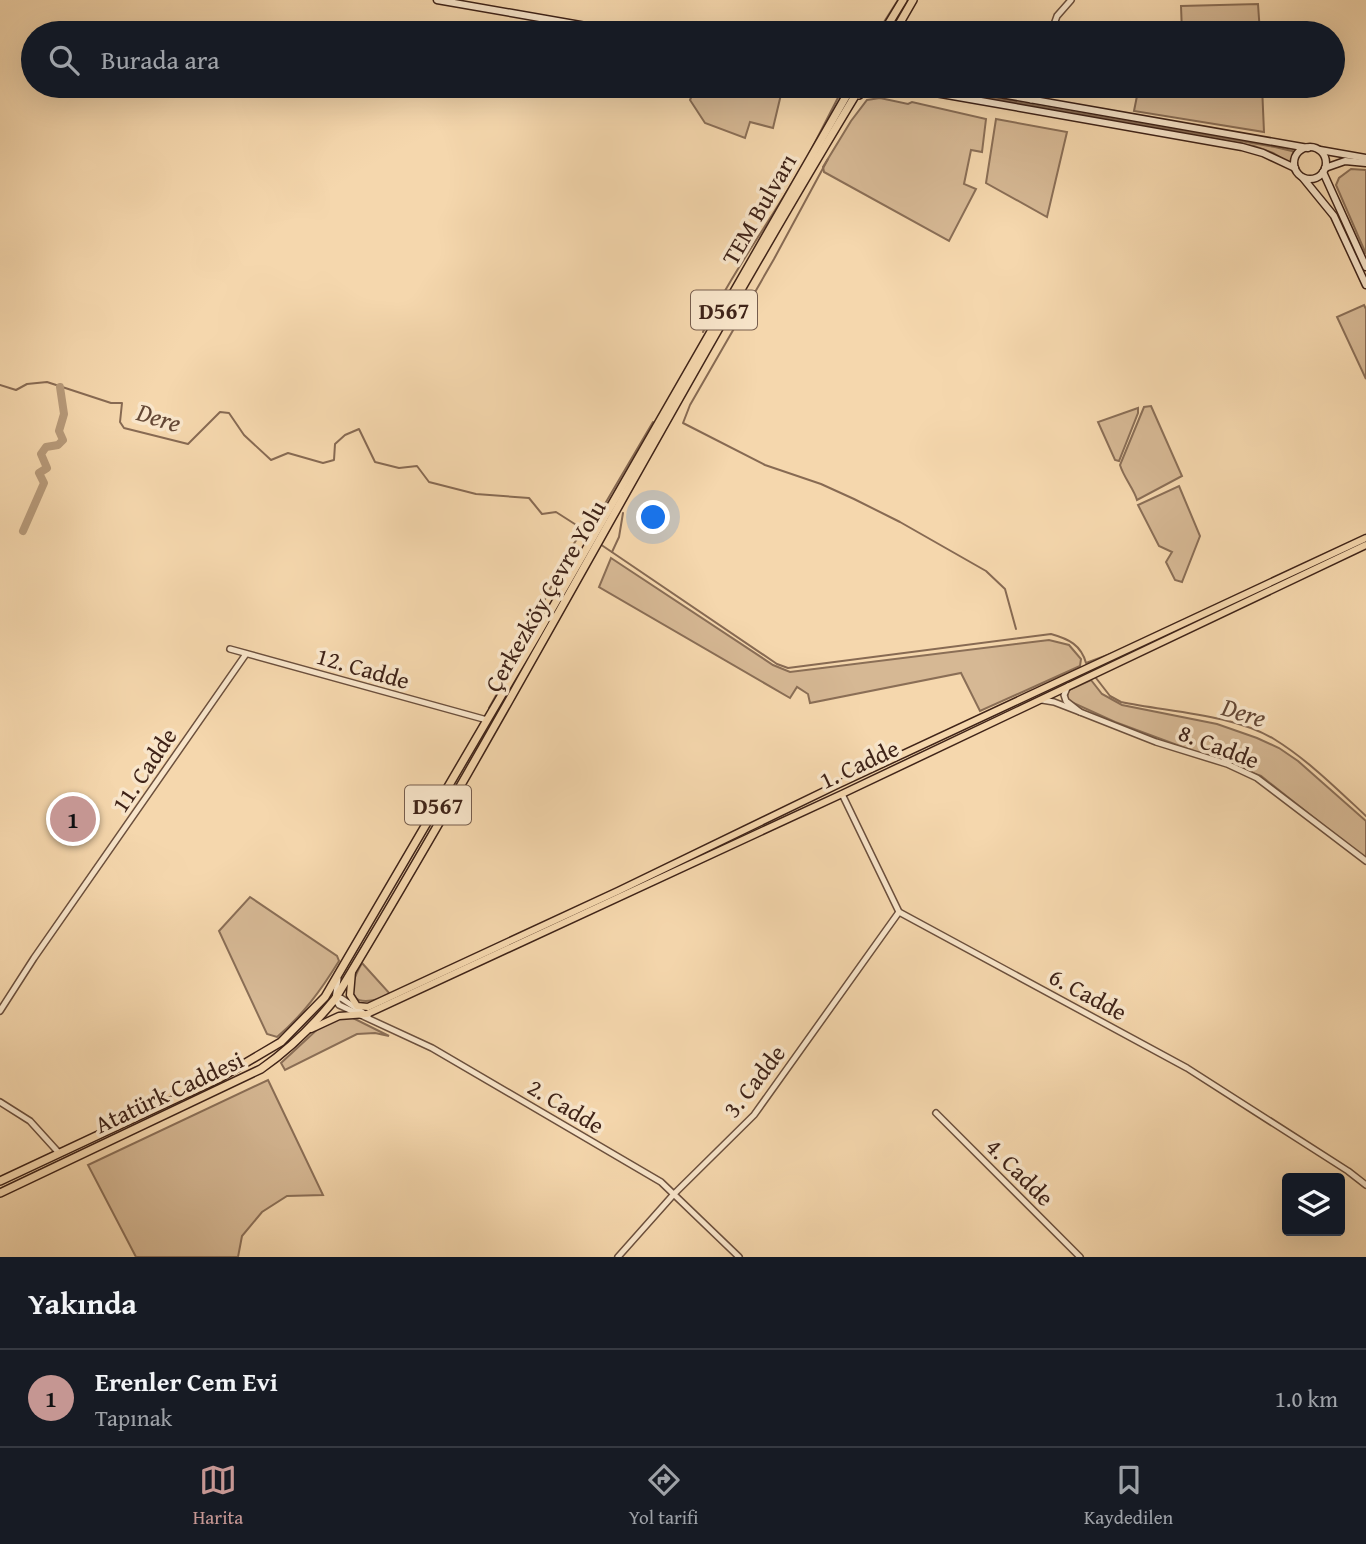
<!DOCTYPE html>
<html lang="tr">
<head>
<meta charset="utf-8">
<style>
  body { margin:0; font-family:"Gentium Book Plus",serif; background:#20242c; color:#f1f3f6 }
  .controls { position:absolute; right:21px; bottom:21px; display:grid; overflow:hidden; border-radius:7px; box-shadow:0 7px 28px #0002 }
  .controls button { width:63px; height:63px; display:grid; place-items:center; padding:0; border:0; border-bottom:2px solid #363941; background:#171b24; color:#f1f3f6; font:35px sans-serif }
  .you { position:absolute; left:654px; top:518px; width:24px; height:24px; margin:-18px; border:5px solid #fff; border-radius:50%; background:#1a73e8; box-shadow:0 0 0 10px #1a73e833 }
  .badge { display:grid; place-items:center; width:46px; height:46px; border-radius:50%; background:#c59692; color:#111; font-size:23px; font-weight:700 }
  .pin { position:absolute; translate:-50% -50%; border:4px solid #fff; box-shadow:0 2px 7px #0006 }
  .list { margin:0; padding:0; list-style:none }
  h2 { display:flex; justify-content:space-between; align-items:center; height:91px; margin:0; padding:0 28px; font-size:30px }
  h2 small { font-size:23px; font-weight:400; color:#9ea1a6 }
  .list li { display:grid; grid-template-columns:46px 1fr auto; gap:21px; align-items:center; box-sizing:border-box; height:98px; padding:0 28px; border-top:2px solid #363941 }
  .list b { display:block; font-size:26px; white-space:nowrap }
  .list p { margin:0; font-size:23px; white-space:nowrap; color:#9ea1a6 }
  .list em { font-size:23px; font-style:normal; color:#9ea1a6 }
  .icon { flex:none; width:38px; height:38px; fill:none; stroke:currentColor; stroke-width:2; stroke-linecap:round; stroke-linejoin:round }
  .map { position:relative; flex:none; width:1366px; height:1257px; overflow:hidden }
  .search { position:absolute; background:#171b24; box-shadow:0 7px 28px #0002; left:21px; right:21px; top:21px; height:77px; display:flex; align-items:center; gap:18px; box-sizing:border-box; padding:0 24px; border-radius:38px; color:#9ea1a6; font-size:26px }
  .sheet { height:189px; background:#171b24 }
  nav { display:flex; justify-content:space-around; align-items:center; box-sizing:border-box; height:98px; border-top:2px solid #363941; background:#171b24; font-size:19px; color:#9ea1a6 }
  nav a { display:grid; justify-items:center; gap:4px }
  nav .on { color:#c59692 }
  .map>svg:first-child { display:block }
  .green { fill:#d6b894; stroke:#8a6e56; stroke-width:2 }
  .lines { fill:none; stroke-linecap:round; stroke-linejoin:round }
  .stream { stroke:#876a53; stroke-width:2 }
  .river { stroke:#b79a7a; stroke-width:8 }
  .tertiary-casing { stroke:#6c503d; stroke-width:8 }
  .secondary-casing { stroke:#3f2318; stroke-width:9 }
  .primary-casing { stroke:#3f2318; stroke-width:9 }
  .trunk-casing { stroke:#3f2318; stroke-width:10 }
  .tertiary { stroke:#f8e5ca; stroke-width:5 }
  .secondary { stroke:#f8e5ca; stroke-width:6 }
  .primary { stroke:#f5d7ad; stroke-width:6 }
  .trunk { stroke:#f5d7ad; stroke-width:7 }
  .labels { text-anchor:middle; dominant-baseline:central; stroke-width:7; stroke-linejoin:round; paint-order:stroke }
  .shield { fill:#f8e5ca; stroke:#765d4d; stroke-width:2 }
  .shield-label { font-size:23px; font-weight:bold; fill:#3f2318 }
  .street-label { font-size:24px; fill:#3f2318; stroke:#f8e5ca }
  .water-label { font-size:26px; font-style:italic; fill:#634735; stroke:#f8e5ca }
</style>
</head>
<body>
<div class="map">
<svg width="1366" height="1257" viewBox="0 0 1366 1257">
  <rect width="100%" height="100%" fill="#f5d7ad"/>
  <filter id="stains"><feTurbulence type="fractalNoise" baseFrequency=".00286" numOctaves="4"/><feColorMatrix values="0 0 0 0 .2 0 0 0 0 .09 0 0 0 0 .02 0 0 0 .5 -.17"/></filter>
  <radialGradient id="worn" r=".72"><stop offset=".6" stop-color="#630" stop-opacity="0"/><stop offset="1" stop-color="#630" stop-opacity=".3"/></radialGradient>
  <!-- green -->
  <g class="green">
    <path d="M1258,4L1260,33H1182L1181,6Z"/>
    <path d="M696,86H783L773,128L750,122L745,138L705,123L690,100Z"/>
    <path d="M924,86L1275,147L1296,152L1290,163L1273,153L1254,146Z"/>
    <path d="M1139,86H1262L1264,132L1134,111Z"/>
    <path d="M880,98L908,104L912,102L986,119L982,152L971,150L964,184L976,189L949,241L824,172L823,167L851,121L867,100Z"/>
    <path d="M996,119L1067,132L1047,217L986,183Z"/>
    <path d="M1351,169L1366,170V254L1336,185L1339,178Z"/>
    <path d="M1364,305L1366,309V379L1337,317Z"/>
    <path d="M1151,406L1182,476L1137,500C1134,489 1124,478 1120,465L1144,407Z"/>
    <path d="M1138,408V413L1119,461L1115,460L1098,422Z"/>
    <path d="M1179,486L1200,536L1182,582L1175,580L1166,562L1172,552L1159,546L1138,505Z"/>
    <path d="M611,558L773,665L790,672L1049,640L1069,645L1081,659L1080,666L980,711L961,673L810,703L808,694L797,687L790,698L599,587Z"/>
    <path d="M1091,680L1102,694L1122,705L1217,724L1257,738L1279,748L1298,761L1366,821V859L1261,776L1115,722L1069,701L1067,697L1069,690Z"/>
    <path d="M250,897L337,956L339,961C321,990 303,1015 277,1037L267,1034L219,931Z"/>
    <path d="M362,963L391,995C354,1009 342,998 362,963Z"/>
    <path d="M349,1016L389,1036L375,1033L357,1034L285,1070L281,1063L322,1025L328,1021Z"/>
    <path d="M268,1080L323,1195L287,1196L262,1212L242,1236L238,1257H136L88,1165Z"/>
  </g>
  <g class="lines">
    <!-- stream -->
    <g class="stream">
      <path d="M877,33L898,0"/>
      <path d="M809,154L844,86"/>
      <path d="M828,159L774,259L690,405L683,423L765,465L821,484L854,499L900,522L986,571L1005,589L1016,629"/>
      <path d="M703,332C731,274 769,223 801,168"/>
      <path d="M0,385L16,390L27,384L47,382L111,403H122L120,422L124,428L188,444L220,412L229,413L244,435L271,460L288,453L323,463L334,460L335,444L345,435L359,429L375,462L399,468L417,466L429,482L476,494L529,498L542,514L556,512L581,528L589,537"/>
      <path d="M582,527L584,522L599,514L653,422"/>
      <path d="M600,544L777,664L788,668L1051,634C1069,639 1081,645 1086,663L1113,653"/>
      <path d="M612,552L619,537L623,513"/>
      <path d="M1321,556L1366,535"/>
      <path d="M1096,678L1110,696L1121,702C1169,712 1232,714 1274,739C1308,760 1337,789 1366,816"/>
      <path d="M489,708L512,667L567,554L581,533"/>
    </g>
    <!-- river -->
    <path class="river" d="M23,531L44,483L39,473L47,468L41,454L46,447L58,445L63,440L59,431L64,414L60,387"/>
    <defs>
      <g id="tertiary">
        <path d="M1051,33L1057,16L1071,0"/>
        <path d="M1031,100L1036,86"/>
        <path d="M230,649L487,720"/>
        <path d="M1042,700L1054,702L1080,712L1066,701L1064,695L1068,686"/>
        <path d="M1080,712L1156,742L1227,764L1257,778L1366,861"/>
        <path d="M842,794L899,912L1187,1068L1348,1171L1366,1185"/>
        <path d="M338,979L335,999L339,1005L432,1048L661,1182L739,1257"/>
        <path d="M335,999L341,998L368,1016"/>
        <path d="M0,1011L34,958L246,654"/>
        <path d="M0,1102L30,1121L59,1153"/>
        <path d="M936,1113L1080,1257"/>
        <path d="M618,1257L674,1194L754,1115L899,912"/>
      </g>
      <g id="secondary">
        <path d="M437,0L626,33"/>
        <path d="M906,86L924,91L1242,147L1263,153L1295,168"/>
        <path d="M955,86L1308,148"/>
        <circle cx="1310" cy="163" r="16"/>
        <path d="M1320,150L1366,158"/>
        <path d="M1325,168L1345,161L1366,163"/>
        <path d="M1323,172L1366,267"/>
        <path d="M1303,178L1334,216L1366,285"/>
      </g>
      <g id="primary">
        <path d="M352,971L350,995L357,1006L368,1007L618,891L839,784L1366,538"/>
        <path d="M311,1029L339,1016L367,1014L842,794L1366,545"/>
      </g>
      <g id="trunk">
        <path d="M883,33L903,0"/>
        <path d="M894,33L913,0"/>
        <path d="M859,95L869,86"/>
        <path d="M0,1181L220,1078L281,1042L325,997L538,633L852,86"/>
        <path d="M0,1193L261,1069C290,1049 313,1026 335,999C517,699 679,386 861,86"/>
      </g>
    </defs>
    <!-- tertiary casing -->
    <use href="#tertiary" class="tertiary-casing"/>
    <!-- secondary casing -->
    <use href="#secondary" class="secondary-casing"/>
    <!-- primary casing -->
    <use href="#primary" class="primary-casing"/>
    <!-- trunk casing -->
    <use href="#trunk" class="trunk-casing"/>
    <!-- tertiary -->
    <use href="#tertiary" class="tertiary"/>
    <!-- secondary -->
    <use href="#secondary" class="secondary"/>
    <!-- primary -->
    <use href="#primary" class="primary"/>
    <!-- trunk -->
    <use href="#trunk" class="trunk"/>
  </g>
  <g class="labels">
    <!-- shield labels -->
    <g class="shield">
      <rect x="691" y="290.5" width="66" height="39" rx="5"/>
      <rect x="405" y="785.5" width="66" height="39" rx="5"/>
    </g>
    <g class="shield-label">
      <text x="724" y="310">D567</text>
      <text x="438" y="805">D567</text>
    </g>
    <!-- street labels -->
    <g class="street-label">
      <text transform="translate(759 209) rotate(-60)">TEM Bulvarı</text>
      <text transform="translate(545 596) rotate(-60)">Çerkezköy Çevre Yolu</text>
      <text transform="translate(363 668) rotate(16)">12. Cadde</text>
      <text transform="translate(1219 746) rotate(21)">8. Cadde</text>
      <text transform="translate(859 764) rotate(-25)">1. Cadde</text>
      <text transform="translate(144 770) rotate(-56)">11. Cadde</text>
      <text transform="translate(1088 994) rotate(28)">6. Cadde</text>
      <text transform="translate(754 1081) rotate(-52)">3. Cadde</text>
      <text transform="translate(169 1092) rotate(-25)">Atatürk Caddesi</text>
      <text transform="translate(566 1106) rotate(31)">2. Cadde</text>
      <text transform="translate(1020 1172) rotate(45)">4. Cadde</text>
    </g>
    <!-- water labels -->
    <g class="water-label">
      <text transform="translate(159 417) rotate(17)">Dere</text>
      <text transform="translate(1244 712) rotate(17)">Dere</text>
    </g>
  </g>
  <rect width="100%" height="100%" filter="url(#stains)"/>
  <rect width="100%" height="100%" fill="url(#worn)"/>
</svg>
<div class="controls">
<button><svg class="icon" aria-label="layers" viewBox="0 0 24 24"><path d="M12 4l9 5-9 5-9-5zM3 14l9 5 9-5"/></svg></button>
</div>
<div class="you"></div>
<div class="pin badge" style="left:73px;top:819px">1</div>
<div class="search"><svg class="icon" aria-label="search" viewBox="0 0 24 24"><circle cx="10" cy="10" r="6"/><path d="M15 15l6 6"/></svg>Burada ara</div>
</div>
<section class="sheet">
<h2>Yakında<small></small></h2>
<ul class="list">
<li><span class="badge">1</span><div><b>Erenler Cem Evi</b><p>Tapınak</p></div><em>1.0 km</em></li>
</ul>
</section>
<nav>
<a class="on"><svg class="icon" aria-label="map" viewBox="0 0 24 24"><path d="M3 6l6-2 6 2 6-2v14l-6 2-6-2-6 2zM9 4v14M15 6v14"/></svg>Harita</a>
<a><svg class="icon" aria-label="directions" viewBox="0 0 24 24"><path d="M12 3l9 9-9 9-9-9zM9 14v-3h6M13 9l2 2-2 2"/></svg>Yol tarifi</a>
<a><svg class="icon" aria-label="saved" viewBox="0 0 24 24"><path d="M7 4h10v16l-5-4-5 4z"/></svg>Kaydedilen</a>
</nav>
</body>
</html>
